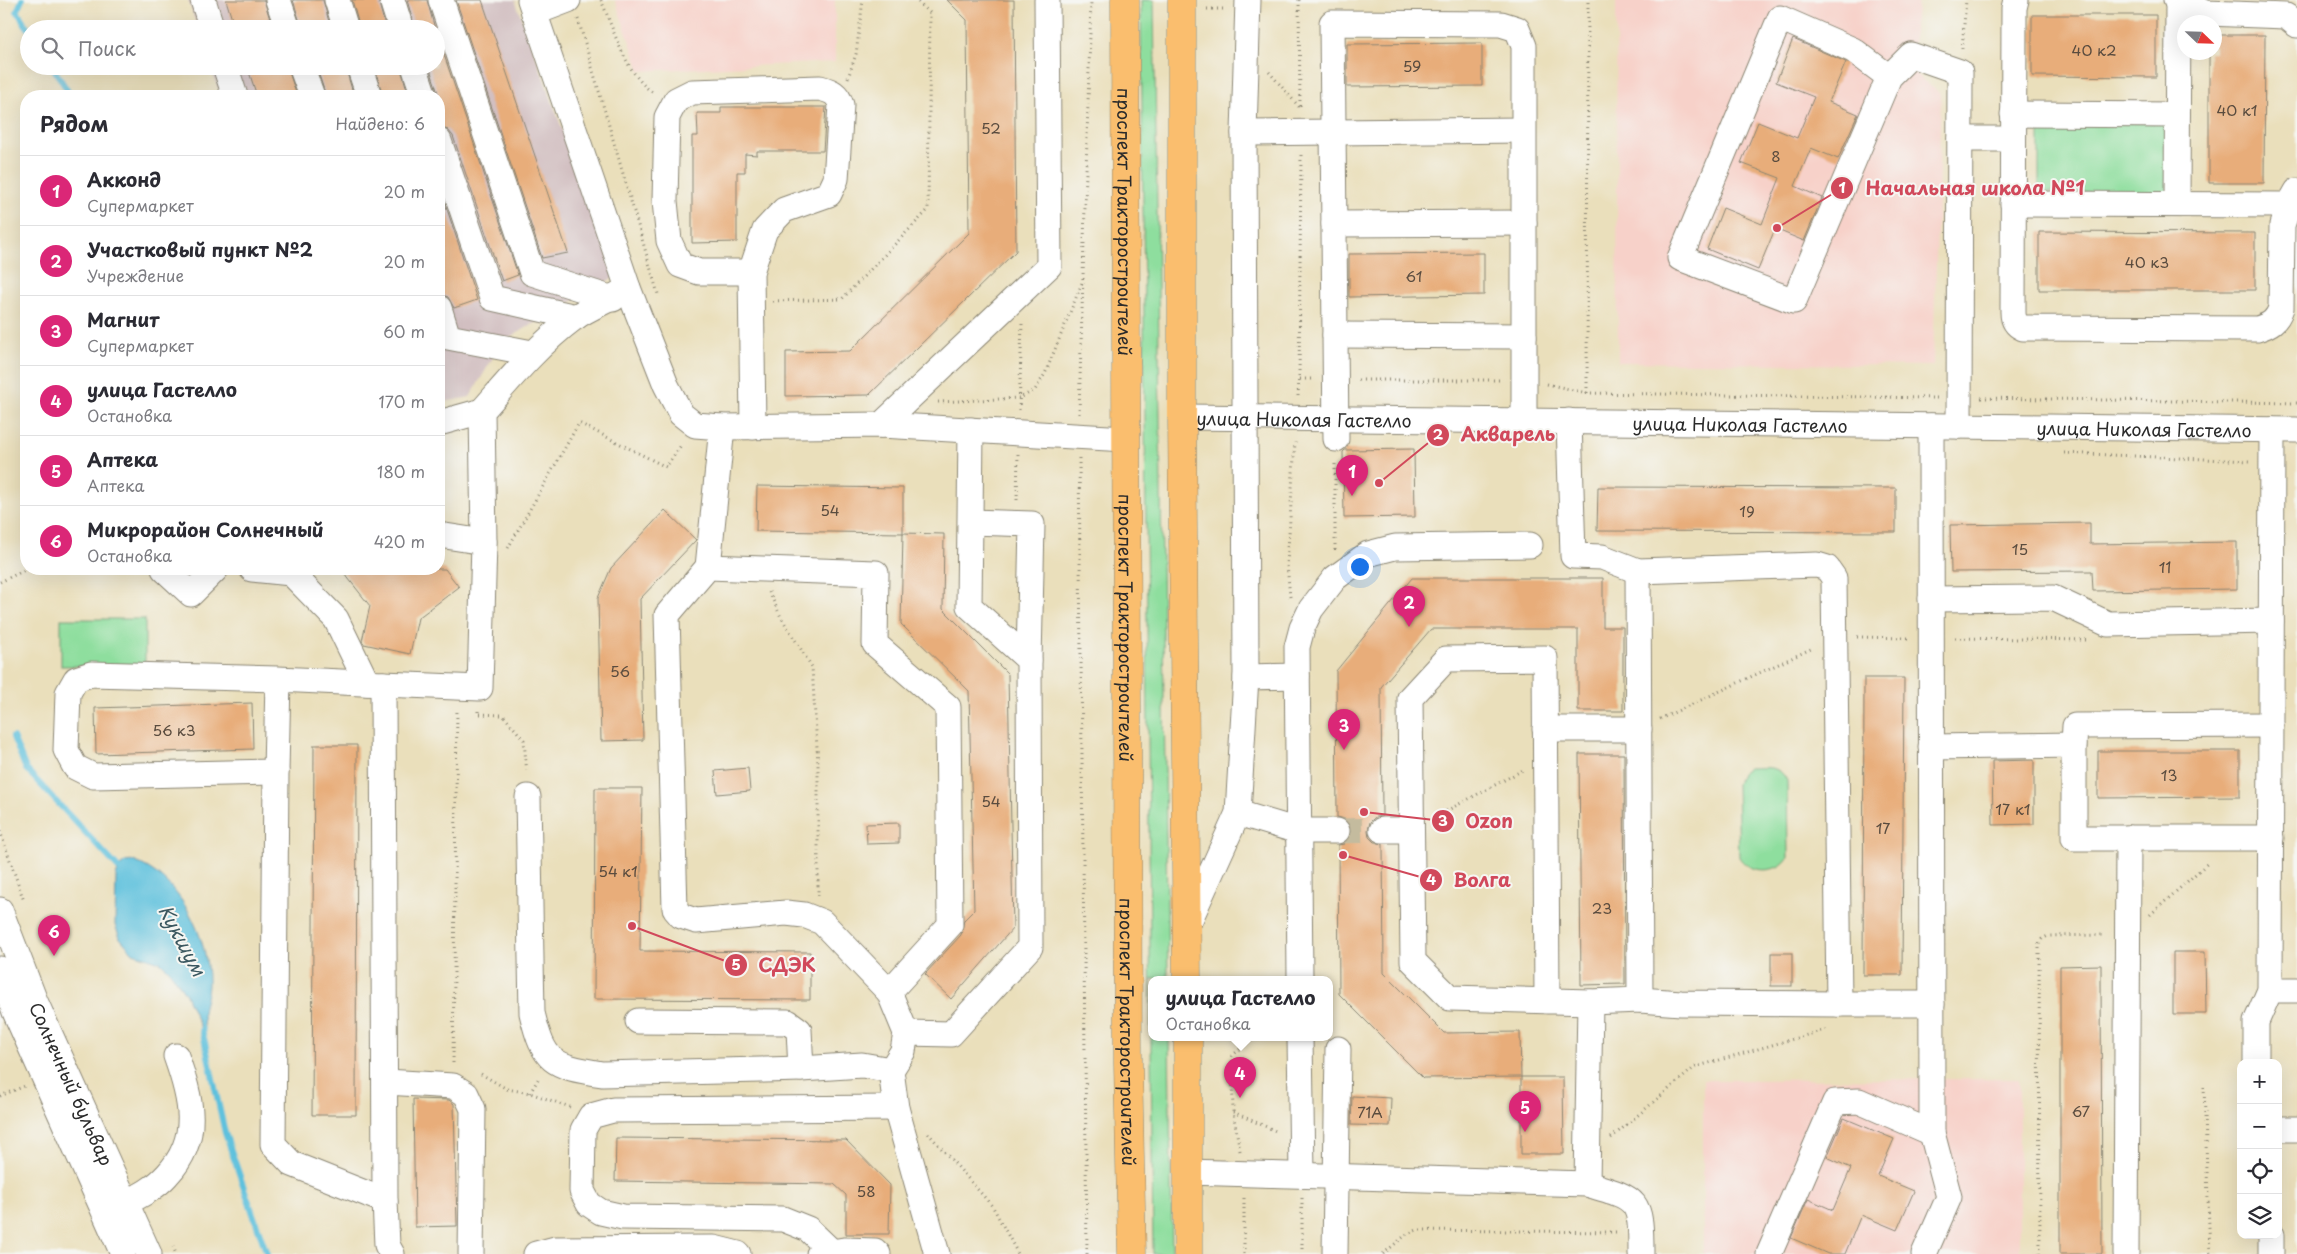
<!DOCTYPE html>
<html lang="ru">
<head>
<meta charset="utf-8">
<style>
  body { margin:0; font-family:"Playpen Sans",sans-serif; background:#f7f7f7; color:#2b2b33 }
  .controls { position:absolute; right:15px; bottom:15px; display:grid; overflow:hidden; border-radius:10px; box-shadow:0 5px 20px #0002 }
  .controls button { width:45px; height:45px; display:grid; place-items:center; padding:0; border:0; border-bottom:1px solid #e1e1e2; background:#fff; color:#2b2b33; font:25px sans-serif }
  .compass { position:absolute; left:2177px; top:15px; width:45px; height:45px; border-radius:50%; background:#fff; box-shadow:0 5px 20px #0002; rotate:113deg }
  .you { position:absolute; left:1359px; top:566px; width:18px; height:18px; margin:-12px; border:4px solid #fff; border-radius:50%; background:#1a73e8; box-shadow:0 0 0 8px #1a73e833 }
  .badge { display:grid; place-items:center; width:32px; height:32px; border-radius:50%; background:#db2777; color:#fff; font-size:16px; font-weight:700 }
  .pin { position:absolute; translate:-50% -41px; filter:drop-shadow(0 1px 2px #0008) }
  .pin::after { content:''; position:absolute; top:26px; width:18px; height:15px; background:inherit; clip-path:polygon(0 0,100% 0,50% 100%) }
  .popup { position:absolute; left:1148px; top:976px; width:185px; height:65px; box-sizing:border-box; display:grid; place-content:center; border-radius:10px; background:#fff; filter:drop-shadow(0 1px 4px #0005); font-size:16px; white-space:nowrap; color:#7c7c81 }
  .popup b { font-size:19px; color:#2b2b33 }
  .popup::after { content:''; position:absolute; left:50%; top:100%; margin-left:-10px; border:10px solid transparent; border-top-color:#fff }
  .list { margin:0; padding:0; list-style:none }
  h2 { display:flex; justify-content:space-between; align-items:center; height:65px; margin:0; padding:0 20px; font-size:21px }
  h2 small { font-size:16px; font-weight:400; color:#7c7c81 }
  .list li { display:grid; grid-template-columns:32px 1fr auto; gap:15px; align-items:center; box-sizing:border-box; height:70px; padding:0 20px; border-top:1px solid #e1e1e2 }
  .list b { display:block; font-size:19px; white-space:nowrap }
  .list p { margin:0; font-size:16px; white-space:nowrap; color:#7c7c81 }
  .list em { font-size:16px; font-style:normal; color:#7c7c81 }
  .icon { flex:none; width:28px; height:28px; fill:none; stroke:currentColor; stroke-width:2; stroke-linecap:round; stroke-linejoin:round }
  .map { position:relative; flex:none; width:2297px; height:1254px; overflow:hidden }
  .search { position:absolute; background:#fff; box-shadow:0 5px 20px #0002; left:20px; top:20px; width:425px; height:55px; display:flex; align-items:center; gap:12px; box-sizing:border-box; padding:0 18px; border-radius:28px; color:#7c7c81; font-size:19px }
  .panel { position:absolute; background:#fff; box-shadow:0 5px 20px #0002; left:20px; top:90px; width:425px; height:485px; border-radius:20px }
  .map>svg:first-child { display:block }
  .built { fill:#f7d1c9 }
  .industrial { fill:#d2bfc1 }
  .green { fill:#8ede9e; stroke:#5c8464 }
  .water { fill:#5fc1dd; stroke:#457684 }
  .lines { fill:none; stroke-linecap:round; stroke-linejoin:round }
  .stream { stroke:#5fc1dd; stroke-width:6 }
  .building { fill:#e8ad7a }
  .minor-tunnel { stroke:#c4bb9e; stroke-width:25; stroke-dasharray:25 12; stroke-linecap:butt }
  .minor-casing { stroke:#8a8573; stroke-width:27 }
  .major-casing { stroke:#8a8573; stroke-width:29 }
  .path { stroke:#8a8573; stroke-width:3; stroke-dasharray:1 4; stroke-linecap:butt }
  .minor { stroke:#fff; stroke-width:25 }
  .major { stroke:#fabe6e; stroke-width:28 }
  .labels { text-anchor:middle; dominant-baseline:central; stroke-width:4; stroke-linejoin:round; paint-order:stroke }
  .number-label { font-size:15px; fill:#5a4c3f }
  .street-label { font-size:18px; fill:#2b2b2b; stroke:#f6f6f2 }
  .water-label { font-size:19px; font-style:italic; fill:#3b5860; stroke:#f6f6f2 }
  .leader { fill:none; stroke:#d1495b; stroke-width:2 }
  .callout-dot { fill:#d1495b; stroke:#f6f6f2; stroke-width:2 }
  .mark-label { font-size:15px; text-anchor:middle; font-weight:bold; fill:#fff }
  .callout-label { font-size:19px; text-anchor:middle; font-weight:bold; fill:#d1495b; stroke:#f6f6f2; stroke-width:4; stroke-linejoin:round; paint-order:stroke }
</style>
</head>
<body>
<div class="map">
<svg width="2297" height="1254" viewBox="0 0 2297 1254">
  <rect width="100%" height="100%" fill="#f6f6f2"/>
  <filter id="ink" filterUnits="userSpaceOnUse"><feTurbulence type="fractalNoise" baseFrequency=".02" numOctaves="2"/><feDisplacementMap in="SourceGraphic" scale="10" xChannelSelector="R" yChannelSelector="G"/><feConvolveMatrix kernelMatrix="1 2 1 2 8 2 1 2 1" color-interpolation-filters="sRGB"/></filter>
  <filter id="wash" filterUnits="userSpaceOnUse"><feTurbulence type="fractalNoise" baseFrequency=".0096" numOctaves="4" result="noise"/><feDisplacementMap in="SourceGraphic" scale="20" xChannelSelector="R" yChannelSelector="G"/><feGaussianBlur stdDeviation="1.12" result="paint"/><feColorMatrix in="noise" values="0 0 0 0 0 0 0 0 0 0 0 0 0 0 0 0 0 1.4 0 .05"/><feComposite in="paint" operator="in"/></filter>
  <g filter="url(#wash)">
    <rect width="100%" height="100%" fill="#eadfbb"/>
    <!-- built -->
    <g class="built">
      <path d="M615,0H835V62L640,71Z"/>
      <path d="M1616,0H1918L1910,70L1941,94L1933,366L1618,362Z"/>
      <path d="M2019,1079V1254H1703V1080Z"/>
    </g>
    <!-- industrial -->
    <path class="industrial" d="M188,0H515L616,276L502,342L470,397L439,403V96H221L210,66H436V29H198Z"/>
    <!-- green -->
    <g class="green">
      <path d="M1141,0H1154L1168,979H1151V1037H1169L1172,1254H1153Z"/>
      <path d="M2039,122L2167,123V193L2039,192Z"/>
      <rect x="61" y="619" width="84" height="47"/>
      <path d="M1748,768C1765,768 1780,764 1787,781L1788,858C1778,874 1749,874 1739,857L1737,784L1741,773Z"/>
    </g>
    <!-- water -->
    <path class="water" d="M133,861C179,876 210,939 208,985C208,994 204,1003 203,1012C203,1019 204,1027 204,1035L185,993L169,970L160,962L133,953L120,938L115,925L116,876L119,867L125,862Z"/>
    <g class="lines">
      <!-- stream -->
      <g class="stream">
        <path d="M22,0L17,11L29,30"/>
        <path d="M52,66L71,96"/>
        <path d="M13,737L26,769L123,873"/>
        <path d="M202,1029L225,1133L267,1254"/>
      </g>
    </g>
    <g id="blocks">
      <!-- building -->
      <g class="building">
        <path d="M226,0H264L273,29H235Z"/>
        <path d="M293,0H323L331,29H302Z"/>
        <path d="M352,0H378L386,29H360Z"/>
        <path d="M407,0H427L435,29H415Z"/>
        <path d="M456,0H482L568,253L542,258Z"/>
        <path d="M947,0H1014L1016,251L869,395L786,396V352L850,351L969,233L967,20Z"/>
        <path d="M2032,15H2156V77L2032,76Z"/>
        <path d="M436,31L518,275L502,281L453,136L448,130L439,127V96L429,66H436Z"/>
        <path d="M2214,35H2265L2264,183H2209V52H2214Z"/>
        <path d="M1793,39L1846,62L1829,102L1858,114L1838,159L1811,148L1795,186L1822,198L1804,241L1775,229L1758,270L1707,249L1723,208L1762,224L1780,178L1741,163L1758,122L1797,138L1814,97L1776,82Z"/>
        <path d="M1482,43V86L1347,87V44Z"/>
        <path d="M247,66H287L297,96H257Z"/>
        <path d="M316,66H345L354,96H326Z"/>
        <path d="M374,66H400L409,96H383Z"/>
        <path d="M721,107H826L823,151H757V155L745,154V172H737V242L692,243V136H698L697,113H721Z"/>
        <path d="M439,185L477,300L454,308L448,297L439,294Z"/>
        <path d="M2039,232L2255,233V290H2039Z"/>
        <path d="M1484,253V295L1349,297V254Z"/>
        <path d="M1414,449L1415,517L1344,518L1343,452L1345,450Z"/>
        <path d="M757,486L903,488V533L756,531Z"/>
        <path d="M1598,487L1896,488V532L1597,531Z"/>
        <path d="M665,510L696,540L640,599L643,740L601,741L598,598L611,568Z"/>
        <path d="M2090,523V544L2237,542V589L2093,591L2092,571L1951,572L1950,525Z"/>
        <path d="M903,533L944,534L943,609L1008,674L1013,928L951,999L925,974L961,935L964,920L974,910L969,691L901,624Z"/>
        <path d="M341,569H445L459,587L418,618L410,654L364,644L362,641L370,606Z"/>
        <path d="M1412,578H1603V627H1623V711H1578V629H1431L1381,687L1382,816L1375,817L1370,822L1368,830L1369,837L1374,842L1383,844L1384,973L1444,1033L1520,1032L1521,1077L1423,1078L1339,994L1338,845L1344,844L1349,839L1351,831L1350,824L1345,819L1337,817L1336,671Z"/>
        <path d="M1864,678H1904L1902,975H1863Z"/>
        <path d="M252,703L253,749L96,754L95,708Z"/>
        <path d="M314,745H357L356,1115H312Z"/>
        <path d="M2098,751H2240V797L2098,798Z"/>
        <path d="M1579,754H1624L1625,984L1581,985Z"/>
        <path d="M2034,760V824L1993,825L1992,761Z"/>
        <path d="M748,768L750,791L717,794L715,771Z"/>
        <path d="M595,788H642L640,951L810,952V1000L594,999Z"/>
        <path d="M899,823V843L867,844L866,824Z"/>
        <path d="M2173,952H2205L2206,1014H2173Z"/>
        <rect x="1771" y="953" width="21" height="33"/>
        <path d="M2101,965L2102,1254H2060V966Z"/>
        <path d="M1521,1077H1563L1564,1154H1521Z"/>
        <path d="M1352,1096L1391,1098L1390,1126L1351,1125Z"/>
        <path d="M413,1099L449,1100L454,1104L457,1226L415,1227Z"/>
        <path d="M1844,1118L1894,1139L1878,1176L1914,1191L1897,1230L1861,1215L1845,1254H1828L1791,1238L1808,1199L1833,1210L1851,1168L1827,1157Z"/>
        <path d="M616,1138L846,1140L890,1185L889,1234H846V1195L834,1184L615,1181Z"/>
      </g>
    </g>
  </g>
  <g filter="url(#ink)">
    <use href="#blocks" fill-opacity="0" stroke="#8a8573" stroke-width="1"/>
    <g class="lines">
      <!-- minor-tunnel -->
      <path class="minor-tunnel" d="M1337,831L1382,830"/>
      <defs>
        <g id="minor">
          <path d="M203,0L212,29"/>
          <path d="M278,0L288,29"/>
          <path d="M337,0L346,29"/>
          <path d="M392,0L401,29"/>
          <path d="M441,0L532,273L613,299"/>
          <path d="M530,0L628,288L666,385L681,414L695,425L722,427L881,425L1126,439"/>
          <path d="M2016,0L2014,8L2013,312C2013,320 2016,325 2023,328L2257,329C2270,325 2277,321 2281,308L2282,225L2289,205L2297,191"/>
          <path d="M2176,0L2206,13L2286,16L2297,25"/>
          <path d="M534,13L568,0"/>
          <path d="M225,66L235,96"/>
          <path d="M301,66L312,96"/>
          <path d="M359,66L369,96"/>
          <path d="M414,66L424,96"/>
          <path d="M1889,77L1853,50L1780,18L1680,258L1794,301L1889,77L1911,55L1960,72L1959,426"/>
          <path d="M820,88C832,91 838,94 841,105L836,179L829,194L784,210L765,230L751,272H699L680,265L669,241L665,201L667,117L676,100L692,92Z"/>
          <path d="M2013,114L2177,115"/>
          <path d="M1244,133L1523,130"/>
          <path d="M1960,139H2013"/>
          <path d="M439,141L492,298L576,317"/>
          <path d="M2013,204L2289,205"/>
          <path d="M2177,204L2178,1"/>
          <path d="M1334,224L1524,223"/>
          <path d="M751,272L753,427"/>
          <path d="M439,308L448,337L532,353"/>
          <path d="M1335,335L1524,336"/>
          <path id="s1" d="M1182,417L2297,430"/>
          <path d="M1569,421L1573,556L1602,557L1638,571L1817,565L1827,568L1834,578L1839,1004H1932"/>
          <path d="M439,423L482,411"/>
          <path d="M881,425L1049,266L1047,0"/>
          <path d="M1336,439L1332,23L1501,24L1517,29L1524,46V421"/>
          <path d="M971,522L1032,524L1029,660"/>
          <path d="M439,535L484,542"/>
          <path d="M708,567L722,427"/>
          <path d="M164,569L191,594L216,569"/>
          <path d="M252,569L291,573L336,619L367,683"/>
          <path d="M1931,599L2053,598L2108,624L2271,621"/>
          <path d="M1246,677L1297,676"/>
          <path d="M278,679L276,772L93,776L75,767L66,750L68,693L76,679L91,674L278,679L383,684"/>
          <path d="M1545,729H1639"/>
          <path d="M2074,745L2075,726L2271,725"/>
          <path d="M1931,747L2074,745V838H2128"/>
          <path d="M276,772L273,1144L292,1164L385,1201"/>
          <path d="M528,797L532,1013C544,1063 552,1066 602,1074L801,1069L862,1065L891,1070"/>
          <path d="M1238,813L1298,831H1337"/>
          <path d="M1382,830H1411"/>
          <path id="s2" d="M0,910L35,1001L149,1254"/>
          <path d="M1187,926L1238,813L1246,677L1244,133L1248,0"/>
          <path d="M0,969L15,1012L123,1254"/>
          <path d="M1300,979L1297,647L1302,628L1311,609L1335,578L1368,554L1395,547L1530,545"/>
          <path d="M2270,990H2297"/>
          <path d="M889,992L822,922L804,915L786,913L696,921L681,916L675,909L667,615L708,567L876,573L875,644L948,707L950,925L889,992L906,1033L951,1034L1030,947L1029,660L969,606L971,430"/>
          <path d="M1640,1000L1681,1003L1839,1004"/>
          <path d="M1547,1001L1545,658L1446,659L1410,698L1413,961L1450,998L1590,1002L1640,1000L1638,571"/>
          <path d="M638,1021L788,1022L799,1030L801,1069"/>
          <path d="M906,1033L903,1051L891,1070L896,1108L937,1254"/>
          <path d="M1300,1037L1302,1175"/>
          <path d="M2256,1063V1022L2270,990L2272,430"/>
          <path d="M386,1082L453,1086L466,1094L473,1109L471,1254"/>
          <path d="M2278,1129H2297"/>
          <path d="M1188,1172L1587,1184C1639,1199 1641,1199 1641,1254"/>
          <path d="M1587,1184L1590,1002"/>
          <path d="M112,1210C131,1200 153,1191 167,1175C202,1138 191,1098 176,1056"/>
          <path d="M2271,1235V1254"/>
          <path d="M831,1251L808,1229L783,1219L623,1217L601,1212L589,1204L582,1191L583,1130L591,1116L613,1110L896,1108"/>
          <path d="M392,1254L387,1245L385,1201L383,684L480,688L484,542L482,411C511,378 538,345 574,318C591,306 611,300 628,288"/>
          <path d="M536,1254L555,1249L714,1248L738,1254"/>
          <path d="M819,1254L844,1250L875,1251L878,1254"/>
          <path d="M1335,1254L1338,1049"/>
          <path d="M1769,1254L1835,1102L1859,1101L1932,1133"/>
          <path d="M1924,1254L1949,1197L1932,1133L1931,426"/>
          <path d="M2126,1254L2128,838H2271"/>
        </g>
        <g id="major">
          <path id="s3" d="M1125,0L1128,1064L1132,1254"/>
          <path d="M1182,0V417L1187,979"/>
          <path d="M1188,1037V1254"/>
        </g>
      </defs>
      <!-- minor casing -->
      <use href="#minor" class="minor-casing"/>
      <!-- major casing -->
      <use href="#major" class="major-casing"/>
      <!-- path -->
      <g class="path">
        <path d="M601,0C614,30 626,76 654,93"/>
        <path d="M1299,0L1300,106"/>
        <path d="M1207,9H1226"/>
        <path d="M578,19L658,294"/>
        <path d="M1962,49L1966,0"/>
        <path d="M1269,72L1301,109"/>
        <path d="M848,78L856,54L863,0"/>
        <path d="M1301,155L1299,379H1314"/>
        <path d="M773,301L842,299L928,210L930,13L916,0"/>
        <path d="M1358,380H1501"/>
        <path d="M1547,384L1587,393L1937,398"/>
        <path d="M1587,393L1588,0"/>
        <path d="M1298,396L1299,379"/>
        <path d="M1981,398L2297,403"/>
        <path d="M938,402L1020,398L1035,390L1045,374L1082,283"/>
        <path d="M1019,410L1022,324"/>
        <path d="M1079,414L1091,0"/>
        <path d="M2064,453L2250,461"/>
        <path d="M1079,458L1087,1254"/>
        <path d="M1017,500L1018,454"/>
        <path d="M508,548L579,423L666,467L682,444"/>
        <path d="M1335,550V461"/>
        <path d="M0,582L27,569"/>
        <path d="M769,592L781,617L812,667L818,764V896"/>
        <path d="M1290,597L1287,565L1295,442"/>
        <path d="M1857,637L1908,638"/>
        <path d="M1955,638L2086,640"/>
        <path d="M478,711V714L503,715L524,740L527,774"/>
        <path d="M1660,719L1813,648"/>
        <path d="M1433,818L1523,770"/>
        <path d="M0,831L24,901"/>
        <path d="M2150,915L2209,862"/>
        <path d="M453,1063L457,709"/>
        <path d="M481,1074L507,1089L530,1093L570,1107"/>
        <path d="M2204,1087L2210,1254"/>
        <path d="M530,1093L540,1076"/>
        <path d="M0,1096L25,1086"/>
        <path d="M1233,1112L1278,1132"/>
        <path d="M928,1133L993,1207L1018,1254"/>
        <path d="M1611,1138L1695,1067L1828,1029"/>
        <path d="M1240,1151L1233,1112L1232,1056L1254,1037"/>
        <path d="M173,1246L176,1254"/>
        <path d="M1244,1254V1197"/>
        <path d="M1302,1254V1198"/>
        <path d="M1383,1254L1407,1234L1417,1230L1617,1232"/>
        <path d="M2040,1254L2039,944L2042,939L2048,936L2105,935"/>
      </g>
      <!-- minor -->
      <use href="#minor" class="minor"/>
      <!-- major -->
      <use href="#major" class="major"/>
    </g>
  </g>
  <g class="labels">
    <!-- number labels -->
    <g class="number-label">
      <text x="2094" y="49">40 к2</text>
      <text x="1412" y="65">59</text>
      <text x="2237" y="109">40 к1</text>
      <text x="991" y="127">52</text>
      <text x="1776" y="155">8</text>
      <text x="2147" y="261">40 к3</text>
      <text x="1414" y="275">61</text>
      <text x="830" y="509">54</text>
      <text x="1747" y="510">19</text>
      <text x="2020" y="548">15</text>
      <text x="2165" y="566">11</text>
      <text x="620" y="670">56</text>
      <text x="174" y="729">56 к3</text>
      <text x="2169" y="774">13</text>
      <text x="991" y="800">54</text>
      <text x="2013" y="808">17 к1</text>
      <text x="1883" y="827">17</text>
      <text x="618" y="870">54 к1</text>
      <text x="1602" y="907">23</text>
      <text x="2081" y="1110">67</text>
      <text x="1370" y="1111">71А</text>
      <text x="866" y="1190">58</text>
    </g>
    <!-- street labels -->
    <g class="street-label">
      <text stroke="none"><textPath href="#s3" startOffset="222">проспект Тракторостроителей</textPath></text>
      <text stroke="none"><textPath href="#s1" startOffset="122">улица Николая Гастелло</textPath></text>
      <text stroke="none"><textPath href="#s1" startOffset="558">улица Николая Гастелло</textPath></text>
      <text stroke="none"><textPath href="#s1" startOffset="962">улица Николая Гастелло</textPath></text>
      <text stroke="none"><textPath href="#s3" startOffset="628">проспект Тракторостроителей</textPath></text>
      <text stroke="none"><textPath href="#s3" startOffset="1032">проспект Тракторостроителей</textPath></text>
      <text stroke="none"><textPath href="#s2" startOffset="188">Солнечный бульвар</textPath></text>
    </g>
    <!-- water labels -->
    <g class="water-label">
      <text transform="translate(183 940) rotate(62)">Кукшум</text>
    </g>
  </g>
  <!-- callouts -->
  <path class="leader" d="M1777 228L1842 188M1379 483L1438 435M1364 812L1443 821M1343 855L1431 880M632 926L736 965"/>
  <g class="callout-dot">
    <circle cx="1777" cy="228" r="5"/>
    <circle cx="1379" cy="483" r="5"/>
    <circle cx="1364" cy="812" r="5"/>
    <circle cx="1343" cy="855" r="5"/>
    <circle cx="632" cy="926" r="5"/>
    <circle cx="1842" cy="188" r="12"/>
    <circle cx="1438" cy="435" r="12"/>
    <circle cx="1443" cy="821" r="12"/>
    <circle cx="1431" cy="880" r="12"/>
    <circle cx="736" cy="965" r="12"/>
  </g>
  <g class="mark-label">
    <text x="1842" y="193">1</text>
    <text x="1438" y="440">2</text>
    <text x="1443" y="826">3</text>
    <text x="1431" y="885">4</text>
    <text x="736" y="970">5</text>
  </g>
  <g class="callout-label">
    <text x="1975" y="195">Начальная школа №1</text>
    <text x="1508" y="441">Акварель</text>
    <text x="1489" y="828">Ozon</text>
    <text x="1482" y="887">Волга</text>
    <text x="787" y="972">СДЭК</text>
  </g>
</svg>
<div class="controls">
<button>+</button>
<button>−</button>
<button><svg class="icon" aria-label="locate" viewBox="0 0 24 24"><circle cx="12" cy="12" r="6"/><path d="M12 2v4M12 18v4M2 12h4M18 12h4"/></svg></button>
<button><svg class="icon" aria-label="layers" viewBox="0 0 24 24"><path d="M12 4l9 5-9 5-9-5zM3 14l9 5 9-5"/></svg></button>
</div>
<svg class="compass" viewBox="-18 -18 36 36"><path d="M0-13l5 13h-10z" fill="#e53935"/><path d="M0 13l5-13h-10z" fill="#7c7c81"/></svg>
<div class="you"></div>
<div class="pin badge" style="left:1352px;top:496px">1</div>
<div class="pin badge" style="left:1409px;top:627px">2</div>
<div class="pin badge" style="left:1344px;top:750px">3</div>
<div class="pin badge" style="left:1240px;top:1098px">4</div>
<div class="popup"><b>улица Гастелло</b>Остановка</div>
<div class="pin badge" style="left:1525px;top:1132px">5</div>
<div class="pin badge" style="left:54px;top:956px">6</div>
<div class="search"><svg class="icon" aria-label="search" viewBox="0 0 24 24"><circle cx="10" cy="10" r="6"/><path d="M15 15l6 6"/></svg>Поиск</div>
<section class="panel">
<h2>Рядом<small>Найдено: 6</small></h2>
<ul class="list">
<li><span class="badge">1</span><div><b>Акконд</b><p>Супермаркет</p></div><em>20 m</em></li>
<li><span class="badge">2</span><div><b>Участковый пункт №2</b><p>Учреждение</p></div><em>20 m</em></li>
<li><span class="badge">3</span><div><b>Магнит</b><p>Супермаркет</p></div><em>60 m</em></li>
<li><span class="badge">4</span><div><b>улица Гастелло</b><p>Остановка</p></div><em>170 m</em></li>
<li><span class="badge">5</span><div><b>Аптека</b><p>Аптека</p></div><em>180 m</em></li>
<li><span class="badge">6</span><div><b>Микрорайон Солнечный</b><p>Остановка</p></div><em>420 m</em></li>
</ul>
</section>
</div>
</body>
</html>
